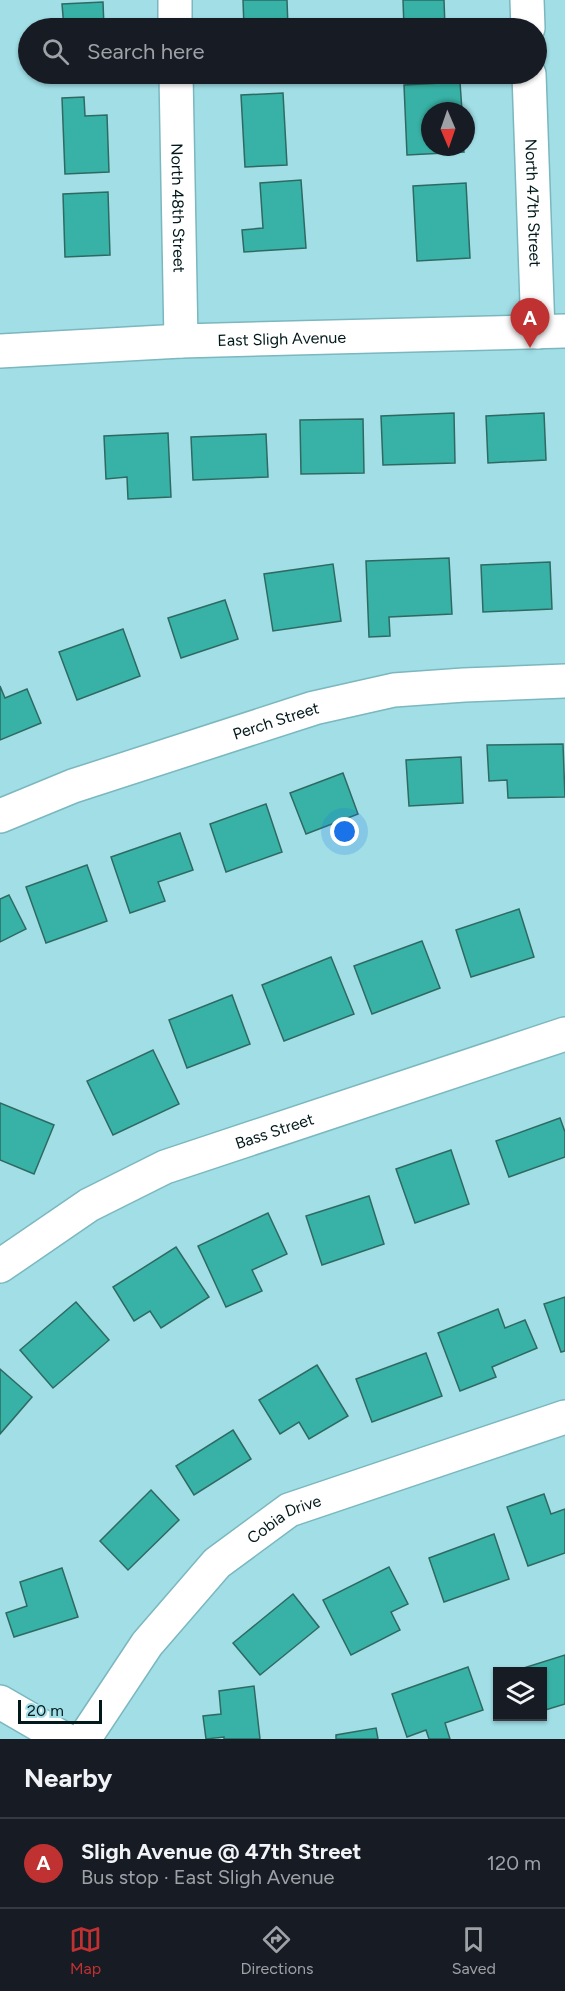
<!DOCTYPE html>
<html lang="en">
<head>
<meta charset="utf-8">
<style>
  body { margin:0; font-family:Figtree,sans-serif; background:#242831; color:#f1f3f6 }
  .controls { position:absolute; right:18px; bottom:18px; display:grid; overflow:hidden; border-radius:0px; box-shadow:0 2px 4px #0004 }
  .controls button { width:54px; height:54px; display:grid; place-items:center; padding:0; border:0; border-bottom:2px solid #363941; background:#171b24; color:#f1f3f6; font:30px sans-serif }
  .compass { position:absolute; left:421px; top:102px; width:54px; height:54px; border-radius:50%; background:#171b24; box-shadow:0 2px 4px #0004; rotate:178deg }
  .scale { position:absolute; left:18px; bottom:15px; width:84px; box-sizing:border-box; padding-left:6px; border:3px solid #01191b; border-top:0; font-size:16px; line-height:21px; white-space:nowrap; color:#01191b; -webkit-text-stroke:4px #a1dee6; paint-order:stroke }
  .you { position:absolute; left:345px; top:832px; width:21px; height:21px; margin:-15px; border:4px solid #fff; border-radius:50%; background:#1a73e8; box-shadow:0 0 0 9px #1a73e833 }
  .badge { display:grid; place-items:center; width:39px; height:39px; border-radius:50%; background:#c03132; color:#fff; font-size:20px; font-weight:700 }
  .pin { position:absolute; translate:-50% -50px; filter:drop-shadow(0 2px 3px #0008) }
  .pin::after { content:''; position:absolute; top:32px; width:21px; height:18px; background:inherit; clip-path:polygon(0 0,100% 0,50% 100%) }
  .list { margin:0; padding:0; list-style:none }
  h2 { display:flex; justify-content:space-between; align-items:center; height:78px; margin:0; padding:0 24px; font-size:26px }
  h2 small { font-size:20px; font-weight:400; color:#9ea1a6 }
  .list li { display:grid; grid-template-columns:39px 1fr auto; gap:18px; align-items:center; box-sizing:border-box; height:90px; padding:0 24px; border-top:2px solid #363941 }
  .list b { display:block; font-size:22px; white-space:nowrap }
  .list p { margin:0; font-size:20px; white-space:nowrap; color:#9ea1a6 }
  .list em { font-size:20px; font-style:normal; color:#9ea1a6 }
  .icon { flex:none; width:33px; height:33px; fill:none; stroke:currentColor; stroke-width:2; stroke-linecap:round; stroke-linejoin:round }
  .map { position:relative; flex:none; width:565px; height:1739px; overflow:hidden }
  .search { position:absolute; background:#171b24; box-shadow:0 2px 4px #0004; left:18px; right:18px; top:18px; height:66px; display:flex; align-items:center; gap:15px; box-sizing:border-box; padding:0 21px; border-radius:33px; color:#9ea1a6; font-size:22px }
  .sheet { height:168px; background:#171b24 }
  nav { display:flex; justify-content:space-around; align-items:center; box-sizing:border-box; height:84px; border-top:2px solid #363941; background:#171b24; font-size:16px; color:#9ea1a6 }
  nav a { display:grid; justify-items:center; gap:3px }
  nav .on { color:#c03132 }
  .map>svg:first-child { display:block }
  .building { fill:#38b2a6; stroke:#2e6a63; stroke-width:1.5 }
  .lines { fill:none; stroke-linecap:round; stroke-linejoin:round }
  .minor-casing { stroke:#7bb7bf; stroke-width:36 }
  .minor { stroke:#fff; stroke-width:33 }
  .labels { text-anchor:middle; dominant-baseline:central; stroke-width:4.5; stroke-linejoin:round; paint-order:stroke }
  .street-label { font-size:16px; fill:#01191b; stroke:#a1dee6 }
</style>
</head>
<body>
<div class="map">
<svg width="565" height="1739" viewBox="0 0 565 1739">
  <rect width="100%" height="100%" fill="#a1dee6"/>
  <!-- building -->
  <g class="building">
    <path d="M243,0H287L288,28H244Z"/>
    <path d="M403,0H444L445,28H404Z"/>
    <path d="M103,2L104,28H64L62,4Z"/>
    <path d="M460,82L462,111H430V147H463L464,152L407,155L404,85Z"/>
    <path d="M283,93L287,165L245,167L241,95Z"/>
    <path d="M84,97L85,116L107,115L109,172L65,174L62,98Z"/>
    <path d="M301,180L306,248L244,252L242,230L263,228L260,183Z"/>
    <path d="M466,183L470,258L417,261L413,186Z"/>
    <path d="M108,192L110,255L65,257L63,194Z"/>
    <path d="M454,413L455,463L383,465L381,416Z"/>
    <path d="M544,413L546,460L488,463L486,416Z"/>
    <path d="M363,419L364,473L301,474L300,420Z"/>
    <path d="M168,433L171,497L128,499L127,477L106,479L104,436Z"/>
    <path d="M266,434L268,477L193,480L191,437Z"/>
    <path d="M449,558L452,614L389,617L390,636L369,637L366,561Z"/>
    <path d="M550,562L552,609L483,612L481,565Z"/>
    <path d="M333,564L341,621L273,631L264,574Z"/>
    <path d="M225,600L238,639L181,658L168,618Z"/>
    <path d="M123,629L140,676L77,700L59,652Z"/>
    <path d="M0,686L5,698L27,689L41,723L0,740Z"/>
    <path d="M563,744L565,797L508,798L507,780L489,781L487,745Z"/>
    <path d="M461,757L463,803L409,806L406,760Z"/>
    <path d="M343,773L358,814L306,834L290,793Z"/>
    <path d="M266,804L282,852L226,872L210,824Z"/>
    <path d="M180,833L193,870L158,882L165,901L130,913L111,857Z"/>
    <path d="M87,865L107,921L46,943L26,887Z"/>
    <path d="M9,895L26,929L0,942V899Z"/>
    <path d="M519,909L534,957L471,977L456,930Z"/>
    <path d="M422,941L440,988L372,1014L354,966Z"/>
    <path d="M331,957L354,1014L284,1041L262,985Z"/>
    <path d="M232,995L250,1044L187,1068L169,1020Z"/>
    <path d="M153,1050L179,1104L113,1135L87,1081Z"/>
    <path d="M0,1103L54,1125L34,1174L0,1160Z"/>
    <path d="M560,1118L565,1132V1157L509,1177L496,1141Z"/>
    <path d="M451,1150L469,1204L415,1223L396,1169Z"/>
    <path d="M369,1196L384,1244L322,1265L306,1216Z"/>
    <path d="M268,1213L287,1254L252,1270L262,1291L226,1307L198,1246Z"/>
    <path d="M176,1247L209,1297L161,1328L150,1311L134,1321L113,1287Z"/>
    <path d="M565,1297V1351L561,1352L544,1304Z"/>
    <path d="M76,1302L109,1340L53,1388L20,1350Z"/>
    <path d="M498,1309L505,1328L525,1320L537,1348L492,1367L496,1377L460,1391L438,1333Z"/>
    <path d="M426,1353L442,1396L372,1422L356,1379Z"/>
    <path d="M317,1365L348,1416L309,1439L299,1422L280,1434L259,1400Z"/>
    <path d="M0,1369L32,1397L0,1434Z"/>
    <path d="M233,1430L251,1459L194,1495L176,1466Z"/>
    <path d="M151,1490L179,1520L128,1570L100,1541Z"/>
    <path d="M544,1494L551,1514L565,1509V1553L528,1566L507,1507Z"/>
    <path d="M494,1534L509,1579L444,1602L429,1558Z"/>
    <path d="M389,1567L408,1604L391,1612L400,1630L351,1655L323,1600Z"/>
    <path d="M62,1568L78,1617L14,1637L6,1613L27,1606L20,1582Z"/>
    <path d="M293,1594L319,1627L260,1675L233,1643Z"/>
    <path d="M565,1655V1704L542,1711V1672H511Z"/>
    <path d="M468,1667L483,1710L445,1723L450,1739H429L426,1730L407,1737L392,1694Z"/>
    <path d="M254,1686L260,1739H224V1737L206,1739L203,1716L221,1714L219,1691Z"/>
    <path d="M376,1728L378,1739H336V1735Z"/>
  </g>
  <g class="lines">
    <defs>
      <g id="minor">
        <path d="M175,0V28"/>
        <path d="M527,0L528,28"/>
        <path id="s1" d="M176,74L181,341"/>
        <path id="s2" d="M529,74L538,332"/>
        <path id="s3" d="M0,351L181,341L565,331"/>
        <path id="s4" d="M0,816L73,786L314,708L394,690L464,685L565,681"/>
        <path id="s5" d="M0,1266L89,1205L165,1167L565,1034"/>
        <path d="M0,1702L64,1739"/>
        <path id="s6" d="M84,1739L147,1644L217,1563L289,1510L565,1417"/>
      </g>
    </defs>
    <!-- minor casing -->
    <use href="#minor" class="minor-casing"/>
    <!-- minor -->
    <use href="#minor" class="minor"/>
  </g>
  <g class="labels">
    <!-- street labels -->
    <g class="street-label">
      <text stroke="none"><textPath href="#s2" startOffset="129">North 47th Street</textPath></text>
      <text stroke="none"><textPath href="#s1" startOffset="134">North 48th Street</textPath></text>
      <text stroke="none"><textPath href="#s3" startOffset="282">East Sligh Avenue</textPath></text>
      <text stroke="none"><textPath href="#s4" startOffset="292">Perch Street</textPath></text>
      <text stroke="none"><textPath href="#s5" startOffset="308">Bass Street</textPath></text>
      <text stroke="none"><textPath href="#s6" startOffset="302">Cobia Drive</textPath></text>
    </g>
  </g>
</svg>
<div class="controls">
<button><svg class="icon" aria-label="layers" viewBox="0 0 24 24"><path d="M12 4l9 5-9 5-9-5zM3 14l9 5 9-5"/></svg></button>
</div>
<svg class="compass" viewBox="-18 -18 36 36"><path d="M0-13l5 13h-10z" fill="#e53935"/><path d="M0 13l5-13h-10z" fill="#9ea1a6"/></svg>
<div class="scale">20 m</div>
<div class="you"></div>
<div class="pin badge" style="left:530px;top:348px">A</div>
<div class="search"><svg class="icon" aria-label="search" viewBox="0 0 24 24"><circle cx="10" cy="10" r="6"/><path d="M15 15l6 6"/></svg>Search here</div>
</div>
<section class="sheet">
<h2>Nearby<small></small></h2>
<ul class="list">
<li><span class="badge">A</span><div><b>Sligh Avenue @ 47th Street</b><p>Bus stop · East Sligh Avenue</p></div><em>120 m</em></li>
</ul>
</section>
<nav>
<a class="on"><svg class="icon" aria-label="map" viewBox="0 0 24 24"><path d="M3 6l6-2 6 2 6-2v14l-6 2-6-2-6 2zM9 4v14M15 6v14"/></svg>Map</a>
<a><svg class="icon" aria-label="directions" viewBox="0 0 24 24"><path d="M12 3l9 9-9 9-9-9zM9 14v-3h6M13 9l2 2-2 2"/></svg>Directions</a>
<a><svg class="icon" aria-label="saved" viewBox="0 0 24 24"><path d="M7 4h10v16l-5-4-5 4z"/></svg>Saved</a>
</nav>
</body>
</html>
